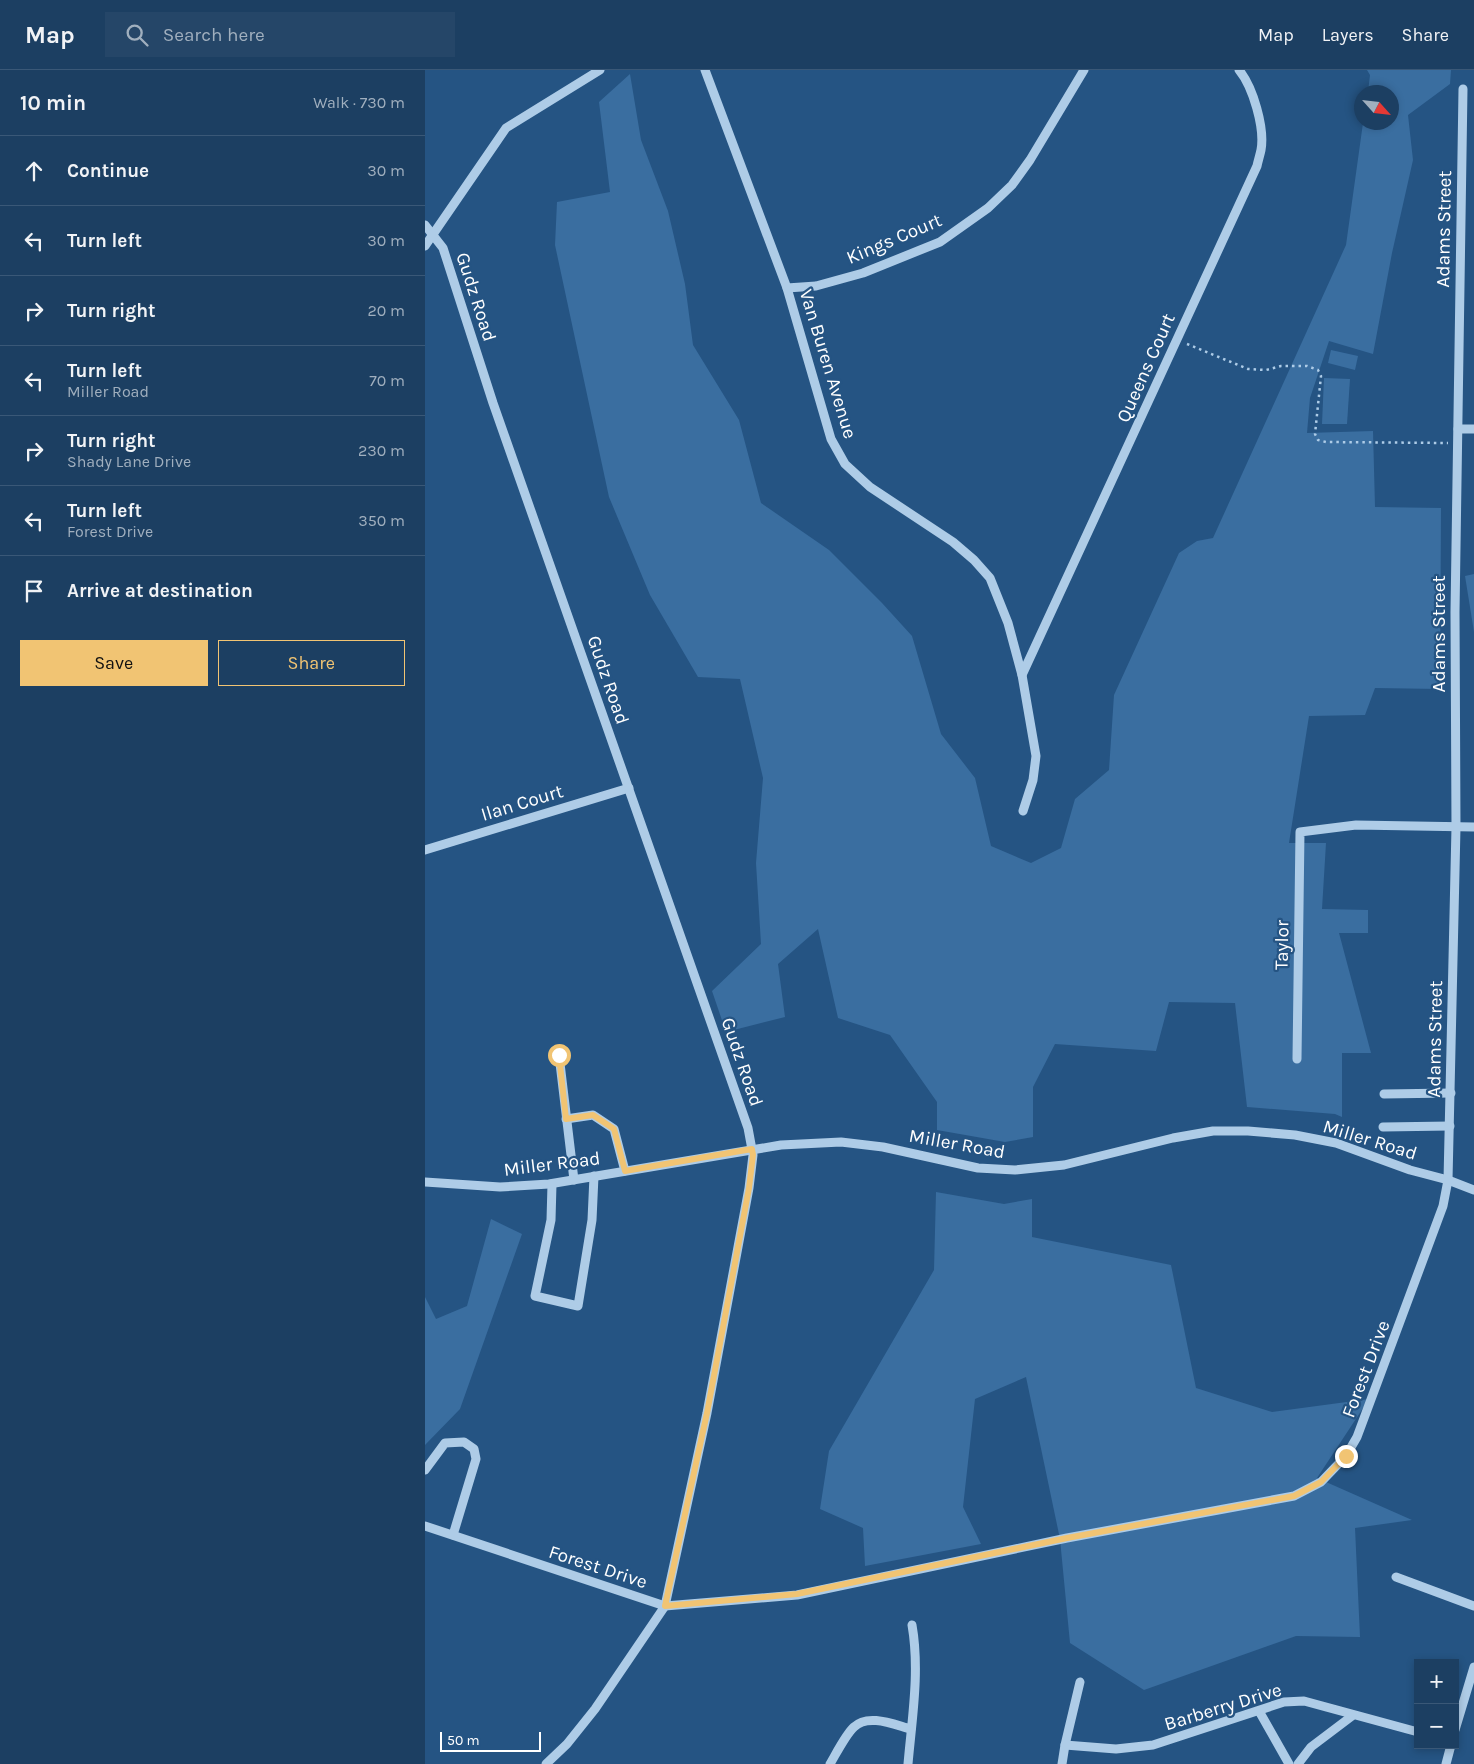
<!DOCTYPE html>
<html lang="en">
<head>
<meta charset="utf-8">
<style>
  body { margin:0; font-family:Karla,sans-serif; background:#254668; color:#f1f3f6 }
  .controls { position:absolute; right:15px; bottom:15px; display:grid; overflow:hidden; border-radius:0px; box-shadow:0 2px 8px #0003 }
  .controls button { width:45px; height:45px; display:grid; place-items:center; padding:0; border:0; border-bottom:1px solid #3a5877; background:#1c3f62; color:#f1f3f6; font:25px sans-serif }
  .compass { position:absolute; left:929px; top:15px; width:45px; height:45px; border-radius:50%; background:#1c3f62; box-shadow:0 2px 8px #0003; rotate:117deg }
  .scale { position:absolute; left:15px; bottom:12px; width:101px; box-sizing:border-box; padding-left:5px; border:2px solid #fff; border-top:0; font-size:14px; line-height:18px; white-space:nowrap; color:#fff; -webkit-text-stroke:4px #255483; paint-order:stroke }
  .stop { position:absolute; width:15px; height:15px; margin:-11px; border:4px solid #f1c473; border-radius:50%; background:#fff }
  .stop.end { background:#f1c473; border-color:#fff; box-shadow:0 1px 5px #0008 }
  .list { margin:0; padding:0; list-style:none }
  h2 { display:flex; justify-content:space-between; align-items:center; height:65px; margin:0; padding:0 20px; font-size:21px }
  h2 small { font-size:16px; font-weight:400; color:#a0afbe }
  .list li { display:grid; grid-template-columns:32px 1fr auto; gap:15px; align-items:center; box-sizing:border-box; height:70px; padding:0 20px; border-top:1px solid #3a5877 }
  .list b { display:block; font-size:19px; white-space:nowrap }
  .list p { margin:0; font-size:16px; white-space:nowrap; color:#a0afbe }
  .list em { font-size:16px; font-style:normal; color:#a0afbe }
  .actions { display:flex; gap:10px; padding:15px 20px }
  .actions a { flex:1; padding:11px 0; border:1px solid #f1c473; border-radius:0px; text-align:center; font-size:18px; color:#f1c473 }
  .actions .main { background:#f1c473; color:#111 }
  .icon { flex:none; width:28px; height:28px; fill:none; stroke:currentColor; stroke-width:2; stroke-linecap:round; stroke-linejoin:round }
  .map { position:relative; flex:none; width:1049px; height:1694px; overflow:hidden }
  header { display:flex; align-items:center; gap:30px; box-sizing:border-box; height:70px; padding:0 25px; background:#1c3f62; border-bottom:1px solid #3a5877 }
  header strong { font-size:24px }
  nav { display:flex; gap:28px; margin-inline-start:auto; font-size:18px }
  .search { width:350px; height:45px; background:#254668; display:flex; align-items:center; gap:12px; box-sizing:border-box; padding:0 18px; border-radius:0px; color:#a0afbe; font-size:19px }
  main { display:flex }
  aside { flex:1; background:#1c3f62 }
  .map>svg:first-child { display:block }
  .green { fill:#3a6ea0 }
  .lines { fill:none; stroke-linecap:round; stroke-linejoin:round }
  .path { stroke:#aecce7; stroke-width:2.5; stroke-dasharray:2.5 4; stroke-linecap:butt }
  .minor { stroke:#aecce7; stroke-width:9 }
  .route { stroke:#f1c473; stroke-width:6 }
  .labels { text-anchor:middle; dominant-baseline:central; stroke-width:4.5; stroke-linejoin:round; paint-order:stroke }
  .street-label { font-size:19px; fill:#fff; stroke:#255483 }
</style>
</head>
<body>
<header>
<strong>Map</strong>
<div class="search"><svg class="icon" aria-label="search" viewBox="0 0 24 24"><circle cx="10" cy="10" r="6"/><path d="M15 15l6 6"/></svg>Search here</div>
<nav><a>Map</a><a>Layers</a><a>Share</a></nav>
</header>
<main>
<aside>
<h2>10 min<small>Walk · 730 m</small></h2>
<ul class="list">
<li><svg class="icon" aria-label="ahead" viewBox="0 0 24 24"><path d="M12 20V5M6 11l6-6 6 6"/></svg><div><b>Continue</b></div><em>30 m</em></li>
<li><svg class="icon" aria-label="left" viewBox="0 0 24 24"><path d="M17 20v-9H6M10 6l-5 5 5 5"/></svg><div><b>Turn left</b></div><em>30 m</em></li>
<li><svg class="icon" aria-label="right" viewBox="0 0 24 24"><path d="M7 20v-9h11M14 6l5 5-5 5"/></svg><div><b>Turn right</b></div><em>20 m</em></li>
<li><svg class="icon" aria-label="left" viewBox="0 0 24 24"><path d="M17 20v-9H6M10 6l-5 5 5 5"/></svg><div><b>Turn left</b><p>Miller Road</p></div><em>70 m</em></li>
<li><svg class="icon" aria-label="right" viewBox="0 0 24 24"><path d="M7 20v-9h11M14 6l5 5-5 5"/></svg><div><b>Turn right</b><p>Shady Lane Drive</p></div><em>230 m</em></li>
<li><svg class="icon" aria-label="left" viewBox="0 0 24 24"><path d="M17 20v-9H6M10 6l-5 5 5 5"/></svg><div><b>Turn left</b><p>Forest Drive</p></div><em>350 m</em></li>
<li><svg class="icon" aria-label="arrive" viewBox="0 0 24 24"><path d="M6 21V4h12l-3 4 3 4H6"/></svg><div><b>Arrive at destination</b></div></li>
</ul>
<div class="actions"><a class="main">Save</a><a>Share</a></div>
</aside>
<div class="map">
<svg width="1049" height="1694" viewBox="0 0 1049 1694">
  <rect width="100%" height="100%" fill="#255483"/>
  <!-- green -->
  <g class="green">
    <path d="M942,0H1026L1025,14L983,45L988,90L967,183L948,284L904,271L885,328L882,363L948,361L950,437L1016,438L1015,619L950,618L940,645L884,646L864,773H901L897,839L943,840V863H914L946,983H917V1047L910,1044L822,1037L810,933L744,932L731,981L630,974L608,1017V1067L580,1072L512,1060V1032L465,965L413,948L393,859L353,894L360,947L301,962L287,921L336,874L331,793L338,708L315,609L273,607L225,525L184,427L130,175L132,132L185,122L174,32L205,4L216,70L243,141L260,214L268,275L314,350L336,433L404,480L457,533L487,566L516,664L550,708L566,776L606,793L636,778L650,729L684,700L689,625L754,483L772,471L788,468L921,175L938,53L966,52V22H943L945,5Z"/>
    <path d="M906,280L933,286L930,300L903,293Z"/>
    <path d="M899,308L925,309L922,354H897Z"/>
    <path d="M1049,504V562L1040,506Z"/>
    <path d="M511,1122L579,1134L607,1129V1167L746,1195L771,1318L847,1342L944,1329L892,1408L987,1450L930,1458L935,1567L871,1566L719,1620L645,1573L635,1469L601,1307L550,1329L538,1437L556,1474L440,1496L438,1458L395,1439L404,1381L509,1200Z"/>
    <path d="M66,1149L97,1164L35,1339L0,1375V1227L11,1249L42,1236Z"/>
  </g>
  <g class="lines">
    <!-- path -->
    <path class="path" d="M762,274L823,299L841,300L856,296H882L893,300L896,306L890,364L893,370L901,372L1023,373"/>
    <!-- minor -->
    <g class="minor">
      <path d="M280,0L362,218L406,369L420,394L445,417L528,472L549,490L565,508L583,553L597,605L611,686L608,710L598,741"/>
      <path d="M0,155L18,178L68,333L323,1058L328,1085L324,1118L282,1343L240,1536L170,1639L142,1674L121,1694"/>
      <path d="M0,176L81,58L175,0"/>
      <path d="M362,218L391,216L438,203L515,172L563,138L587,115L605,90L659,0"/>
      <path d="M1033,359H1049"/>
      <path d="M597,605L832,96C833,91 835,85 836,80C840,58 828,17 814,0"/>
      <path d="M0,780L204,718"/>
      <path d="M134,985L149,1110"/>
      <path d="M872,989L875,762L931,755L1049,757"/>
      <path d="M959,1024L1026,1023"/>
      <path d="M141,1049L168,1045L189,1059L200,1101"/>
      <path d="M958,1057L1025,1056"/>
      <path d="M0,1112L75,1117L124,1114L356,1075L416,1072L458,1077L553,1098L590,1100L639,1095L748,1068L788,1061H823L870,1065L911,1073L985,1100L1023,1110L1049,1120"/>
      <path d="M127,1114L126,1150L110,1226L153,1236L167,1150L169,1106"/>
      <path d="M0,1400L20,1373L39,1372L49,1379L51,1389L28,1465"/>
      <path d="M0,1456L240,1536L372,1525L642,1468L869,1426L896,1412L921,1386L932,1367L1018,1136L1023,1110L1031,757L1030,542L1038,19"/>
      <path d="M971,1507L1049,1536"/>
      <path d="M834,1641L864,1694"/>
      <path d="M1030,1660L1049,1597"/>
      <path d="M640,1675L691,1679L728,1675L859,1632L879,1631L993,1662"/>
      <path d="M405,1694C411,1684 421,1664 429,1657C443,1643 470,1655 486,1659"/>
      <path d="M483,1694C487,1648 495,1601 487,1555"/>
      <path d="M637,1694L640,1675L655,1612"/>
      <path d="M873,1694L886,1677L927,1646"/>
      <path d="M1021,1694L1026,1675"/>
    </g>
  </g>
  <g class="lines">
    <!-- route -->
    <path class="route" d="M134,985L141,1049L168,1045L189,1059L200,1101L327,1079L328,1085L324,1118L282,1343L240,1536L372,1524L642,1468L869,1426L896,1412L921,1386"/>
  </g>
  <g class="labels">
    <!-- street labels -->
    <g class="street-label">
      <text transform="translate(1019 159) rotate(-89)">Adams Street</text>
      <text transform="translate(469 169) rotate(-23)">Kings Court</text>
      <text transform="translate(51 227) rotate(72)">Gudz Road</text>
      <text transform="translate(403 294) rotate(73)">Van Buren Avenue</text>
      <text transform="translate(721 298) rotate(-66)">Queens Court</text>
      <text transform="translate(1014 564) rotate(-90)">Adams Street</text>
      <text transform="translate(183 610) rotate(71)">Gudz Road</text>
      <text transform="translate(97 733) rotate(-17)">Ilan Court</text>
      <text transform="translate(857 875) rotate(-89)">Taylor</text>
      <text transform="translate(1010 969) rotate(-89)">Adams Street</text>
      <text transform="translate(317 992) rotate(71)">Gudz Road</text>
      <text transform="translate(945 1070) rotate(17)">Miller Road</text>
      <text transform="translate(532 1074) rotate(10)">Miller Road</text>
      <text transform="translate(127 1094) rotate(-7)">Miller Road</text>
      <text transform="translate(941 1299) rotate(-69)">Forest Drive</text>
      <text transform="translate(173 1497) rotate(18)">Forest Drive</text>
      <text transform="translate(798 1637) rotate(-17)">Barberry Drive</text>
    </g>
  </g>
</svg>
<div class="controls">
<button>+</button>
<button>−</button>
</div>
<svg class="compass" viewBox="-18 -18 36 36"><path d="M0-13l5 13h-10z" fill="#e53935"/><path d="M0 13l5-13h-10z" fill="#a0afbe"/></svg>
<div class="scale">50 m</div>
<div class="stop" style="left:134px;top:985px"></div>
<div class="stop end" style="left:921px;top:1386px"></div>
</div>
</main>
</body>
</html>
